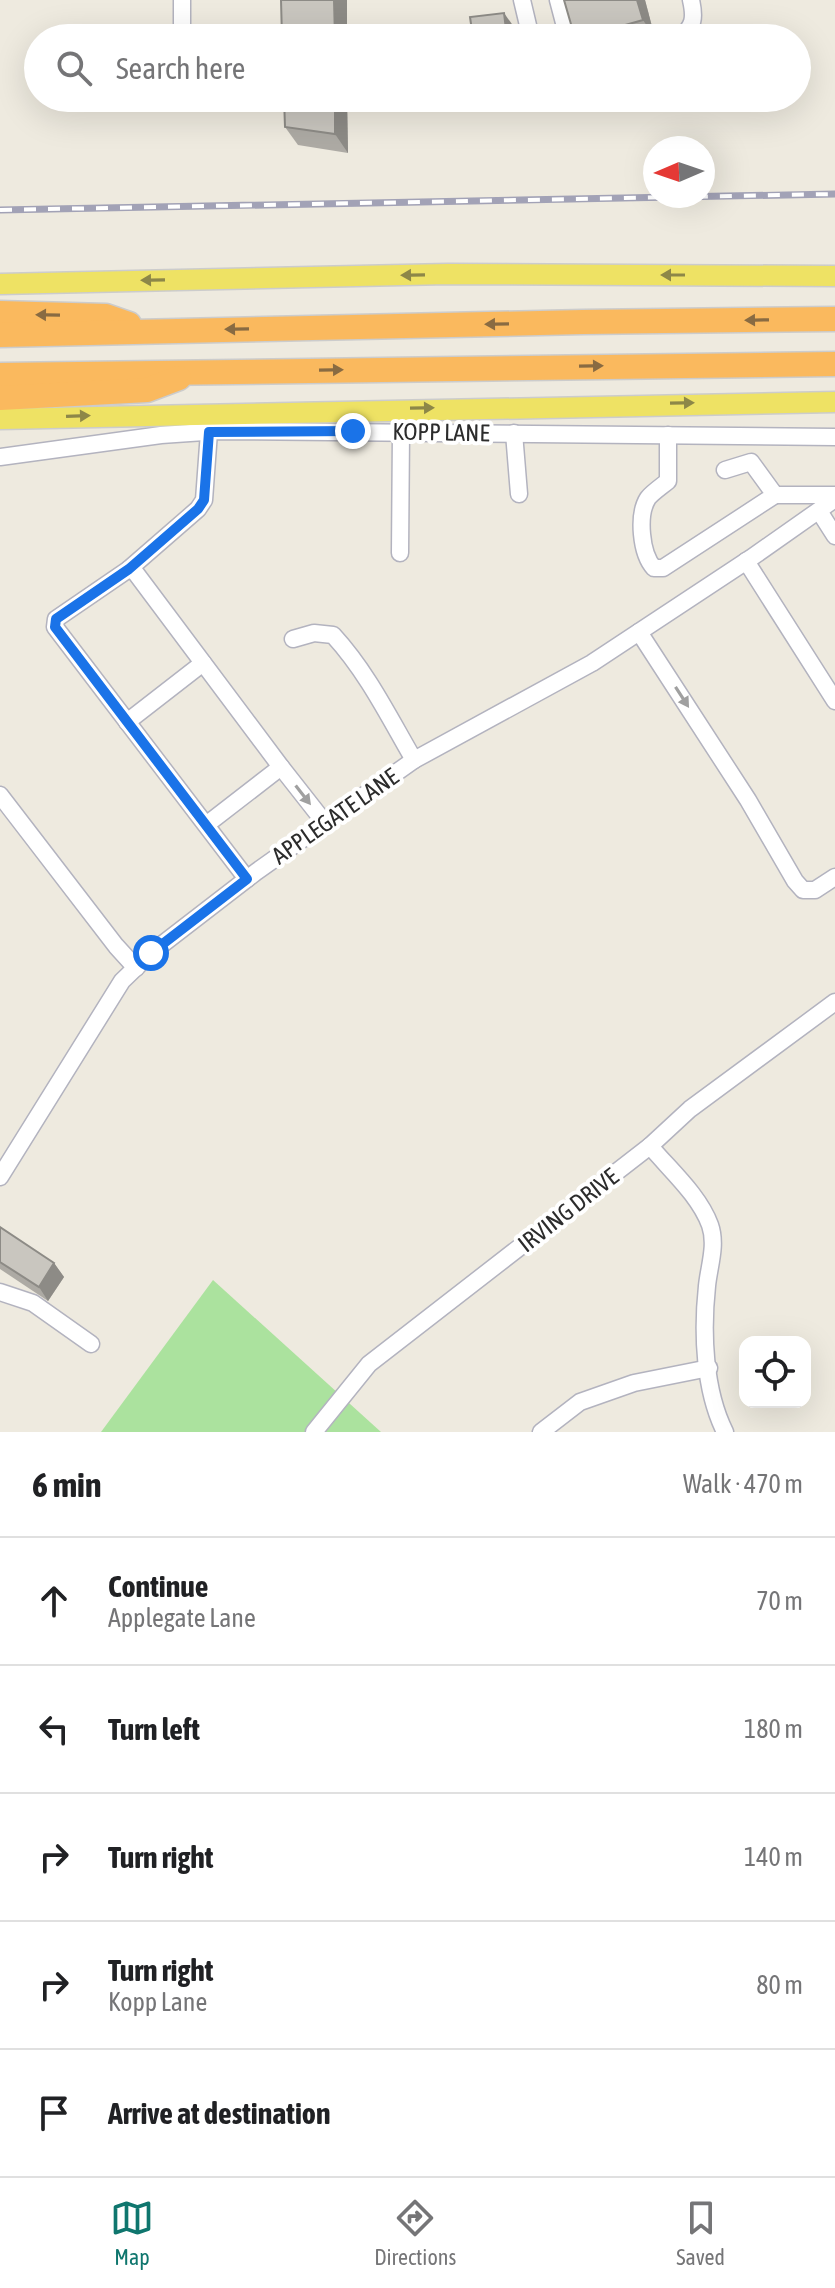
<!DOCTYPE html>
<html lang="en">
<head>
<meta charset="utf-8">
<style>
  body { margin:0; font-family:"Asap Condensed",sans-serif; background:#f6f6f6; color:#202124 }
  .controls { position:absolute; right:24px; bottom:24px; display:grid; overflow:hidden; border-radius:16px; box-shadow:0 8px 32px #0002 }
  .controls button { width:72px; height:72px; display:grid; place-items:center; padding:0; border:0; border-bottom:2px solid #e0e0e0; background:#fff; color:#202124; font:40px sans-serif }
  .compass { position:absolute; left:643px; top:136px; width:72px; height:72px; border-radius:50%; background:#fff; box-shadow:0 8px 32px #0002; rotate:268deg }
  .stop { position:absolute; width:24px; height:24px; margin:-18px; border:6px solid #1a73e8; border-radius:50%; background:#fff }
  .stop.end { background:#1a73e8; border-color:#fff; box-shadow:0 2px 8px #0008 }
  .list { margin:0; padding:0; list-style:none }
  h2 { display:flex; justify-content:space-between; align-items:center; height:104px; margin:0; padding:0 32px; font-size:34px }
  h2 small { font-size:26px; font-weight:400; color:#757577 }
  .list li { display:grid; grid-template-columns:52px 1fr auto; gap:24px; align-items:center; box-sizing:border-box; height:128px; padding:0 32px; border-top:2px solid #e0e0e0 }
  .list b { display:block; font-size:30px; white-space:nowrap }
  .list p { margin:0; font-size:26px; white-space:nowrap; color:#757577 }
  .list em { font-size:26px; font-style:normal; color:#757577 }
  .icon { flex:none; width:44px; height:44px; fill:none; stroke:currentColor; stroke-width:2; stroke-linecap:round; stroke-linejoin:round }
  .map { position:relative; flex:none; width:835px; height:1432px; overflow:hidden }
  .search { position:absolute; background:#fff; box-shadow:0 8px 32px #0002; left:24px; right:24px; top:24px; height:88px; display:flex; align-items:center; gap:20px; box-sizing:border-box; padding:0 28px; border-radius:44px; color:#757577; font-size:30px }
  .sheet { height:744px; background:#fff }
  nav { display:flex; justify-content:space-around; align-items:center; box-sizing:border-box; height:112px; border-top:2px solid #e0e0e0; background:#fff; font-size:22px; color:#757577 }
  nav a { display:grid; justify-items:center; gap:4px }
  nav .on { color:#0f766e }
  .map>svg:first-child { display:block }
  .green { fill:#abe29e }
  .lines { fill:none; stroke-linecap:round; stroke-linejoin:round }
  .minor-casing { stroke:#b3b3bf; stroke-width:19 }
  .major-casing { stroke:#ccc; stroke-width:23 }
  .highway-casing { stroke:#ccc; stroke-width:27 }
  .minor { stroke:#fff; stroke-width:16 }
  .major { stroke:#eee264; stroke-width:20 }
  .highway { stroke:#fab95e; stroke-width:24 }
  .rail-casing { stroke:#a2a2b6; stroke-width:7 }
  .rail { stroke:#fff; stroke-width:4; stroke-dasharray:12; stroke-linecap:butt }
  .wall { fill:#adaaa4 }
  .shaded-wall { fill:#8d8b86 }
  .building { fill:#c9c6bf; stroke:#8d8b86; stroke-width:2 }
  .oneway { fill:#8d8748 }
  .oneway2 { fill:#896b42 }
  .oneway3 { fill:#a0a0a0 }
  .route { stroke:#1a73e8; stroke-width:10 }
  .labels { text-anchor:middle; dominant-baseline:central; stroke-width:8; stroke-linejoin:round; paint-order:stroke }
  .street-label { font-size:24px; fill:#2c2c2c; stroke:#fff }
</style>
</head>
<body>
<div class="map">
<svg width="835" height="1432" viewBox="0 0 835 1432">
  <rect width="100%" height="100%" fill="#eeeadf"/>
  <!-- green -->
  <path class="green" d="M213,1280L381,1432H101Z"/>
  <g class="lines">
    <defs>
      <g id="minor">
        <path d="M182,0V38"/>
        <path d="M522,0L531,38"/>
        <path d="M558,0L568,38"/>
        <path d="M680,38C694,26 695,18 691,0"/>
        <path d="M514,433L519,494"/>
        <path d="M668,435V481C662,486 653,492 648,498C637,515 641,554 654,568H663L775,495L751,462L725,470"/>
        <path d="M0,457L161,435L219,431L835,437"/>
        <path d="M775,495H835"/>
        <path d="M819,511L835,536"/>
        <path d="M400,553L401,432"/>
        <path d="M746,561L835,701"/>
        <path d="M129,569L198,509L204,500L209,432"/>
        <path d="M639,632L748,800L795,881L803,890H815L835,877"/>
        <path d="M293,639L314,633L333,635C367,672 389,717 414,760"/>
        <path d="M127,722L203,663"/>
        <path d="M281,767L325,823"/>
        <path d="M0,795L116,946L136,968"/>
        <path d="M206,825L281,767L135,572L129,569L56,619L55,627L247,879"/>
        <path d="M650,1146C670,1170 699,1195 710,1225C717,1245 709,1266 707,1286C702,1332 704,1390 725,1432"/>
        <path d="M0,1177L122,981L151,953L256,872L414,760L592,663L751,558L835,499"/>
        <path d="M0,1292L33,1303L91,1344"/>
        <path d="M314,1432L369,1364L650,1146L690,1109L835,1002"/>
        <path d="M541,1432L580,1402L634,1383L709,1368"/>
      </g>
      <g id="major">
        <path d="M0,284L448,274L835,276"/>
        <path d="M0,419L835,402"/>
      </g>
      <g id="highway">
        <path d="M0,313L106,316L129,324"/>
        <path d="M0,335L583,322L835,319"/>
        <path d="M0,375L835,364"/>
        <path d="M0,398L147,390L179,378"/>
      </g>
    </defs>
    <!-- minor casing -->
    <use href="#minor" class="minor-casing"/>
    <!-- major casing -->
    <use href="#major" class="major-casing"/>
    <!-- highway casing -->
    <use href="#highway" class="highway-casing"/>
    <!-- minor -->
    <use href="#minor" class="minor"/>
    <!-- major -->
    <use href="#major" class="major"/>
    <!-- highway -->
    <use href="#highway" class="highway"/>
    <defs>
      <path id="rail" d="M0,210L835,194"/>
    </defs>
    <!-- rail casing -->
    <use href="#rail" class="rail-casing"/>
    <!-- rail -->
    <use href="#rail" class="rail"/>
  </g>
  <!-- wall -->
  <g class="wall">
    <path d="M564,0H645L655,38H575Z"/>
    <path d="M284,98H347L348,153L298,145L285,127Z"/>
    <path d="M0,1227L54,1263L64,1277L48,1301L0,1269Z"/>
  </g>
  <!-- shaded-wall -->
  <g class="shaded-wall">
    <path d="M334,0H347V38H335Z"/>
    <path d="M637,0H645L655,38L643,20Z"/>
    <path d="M504,13L514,27L515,38H507Z"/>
    <path d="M335,98H347L348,153L335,134Z"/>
    <path d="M54,1263L64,1277L48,1301L39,1287Z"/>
  </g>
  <!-- building -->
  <g class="building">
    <path d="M281,0H334L335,38H282Z"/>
    <path d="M564,0H637L643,20L579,38H575Z"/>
    <path d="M504,13L507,38H473L470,17Z"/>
    <path d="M284,98H335V134L285,127Z"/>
    <path d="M0,1227L54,1263L39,1287L0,1262Z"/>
  </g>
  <!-- one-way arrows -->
  <defs><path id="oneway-solid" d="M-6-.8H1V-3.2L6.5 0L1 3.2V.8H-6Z" transform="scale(2)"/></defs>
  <g class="oneway">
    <use href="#oneway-solid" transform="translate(413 275) rotate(179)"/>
    <use href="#oneway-solid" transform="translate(673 275) rotate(-180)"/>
    <use href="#oneway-solid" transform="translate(153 280) rotate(179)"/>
    <use href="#oneway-solid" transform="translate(682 403) rotate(-1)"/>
    <use href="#oneway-solid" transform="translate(422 408) rotate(-1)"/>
    <use href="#oneway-solid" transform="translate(78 416) rotate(-2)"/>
  </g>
  <g class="oneway2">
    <use href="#oneway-solid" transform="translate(48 315) rotate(-179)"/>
    <use href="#oneway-solid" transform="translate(757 320) rotate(179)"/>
    <use href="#oneway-solid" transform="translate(497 324) rotate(179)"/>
    <use href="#oneway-solid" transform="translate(237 329) rotate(179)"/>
    <use href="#oneway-solid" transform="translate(591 366) rotate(-1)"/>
    <use href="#oneway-solid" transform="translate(331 370) rotate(-1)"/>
  </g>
  <g class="oneway3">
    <use href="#oneway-solid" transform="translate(682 697) rotate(57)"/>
    <use href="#oneway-solid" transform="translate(303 795) rotate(52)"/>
  </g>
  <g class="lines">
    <!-- route -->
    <path class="route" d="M151,953L247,879L55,627L56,619L129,569L198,509L204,500L209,432L353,431"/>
  </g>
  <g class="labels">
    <!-- street labels -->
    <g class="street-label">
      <text transform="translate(441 432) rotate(1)">KOPP LANE</text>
      <text transform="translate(335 816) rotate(-35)">APPLEGATE LANE</text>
      <text transform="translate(568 1210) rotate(-38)">IRVING DRIVE</text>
    </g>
  </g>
</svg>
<div class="controls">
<button><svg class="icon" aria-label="locate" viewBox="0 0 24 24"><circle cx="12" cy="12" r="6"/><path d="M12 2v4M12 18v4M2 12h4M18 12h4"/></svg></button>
</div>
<svg class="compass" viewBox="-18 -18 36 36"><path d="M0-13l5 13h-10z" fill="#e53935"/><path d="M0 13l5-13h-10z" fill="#757577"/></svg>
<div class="stop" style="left:151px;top:953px"></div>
<div class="stop end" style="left:353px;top:431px"></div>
<div class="search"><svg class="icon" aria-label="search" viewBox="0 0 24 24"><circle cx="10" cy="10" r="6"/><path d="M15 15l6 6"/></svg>Search here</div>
</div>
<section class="sheet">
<h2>6 min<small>Walk · 470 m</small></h2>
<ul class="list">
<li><svg class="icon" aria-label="ahead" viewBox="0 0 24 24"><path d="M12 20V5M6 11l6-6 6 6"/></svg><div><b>Continue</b><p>Applegate Lane</p></div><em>70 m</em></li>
<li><svg class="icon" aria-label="left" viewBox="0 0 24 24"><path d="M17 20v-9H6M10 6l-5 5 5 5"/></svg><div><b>Turn left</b></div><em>180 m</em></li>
<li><svg class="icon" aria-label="right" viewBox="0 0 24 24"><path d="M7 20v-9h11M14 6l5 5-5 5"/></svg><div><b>Turn right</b></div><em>140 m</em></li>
<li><svg class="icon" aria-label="right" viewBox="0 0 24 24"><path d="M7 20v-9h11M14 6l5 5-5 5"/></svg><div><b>Turn right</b><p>Kopp Lane</p></div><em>80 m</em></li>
<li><svg class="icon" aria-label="arrive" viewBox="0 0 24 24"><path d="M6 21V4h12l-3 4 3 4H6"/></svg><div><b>Arrive at destination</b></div></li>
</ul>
</section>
<nav>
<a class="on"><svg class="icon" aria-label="map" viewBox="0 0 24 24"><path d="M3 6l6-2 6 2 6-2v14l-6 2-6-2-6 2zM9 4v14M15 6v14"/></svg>Map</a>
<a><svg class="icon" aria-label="directions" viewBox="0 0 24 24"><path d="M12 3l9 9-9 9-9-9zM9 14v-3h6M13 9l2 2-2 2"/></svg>Directions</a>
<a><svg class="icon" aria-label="saved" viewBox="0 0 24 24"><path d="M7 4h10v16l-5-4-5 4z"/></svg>Saved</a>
</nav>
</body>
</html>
